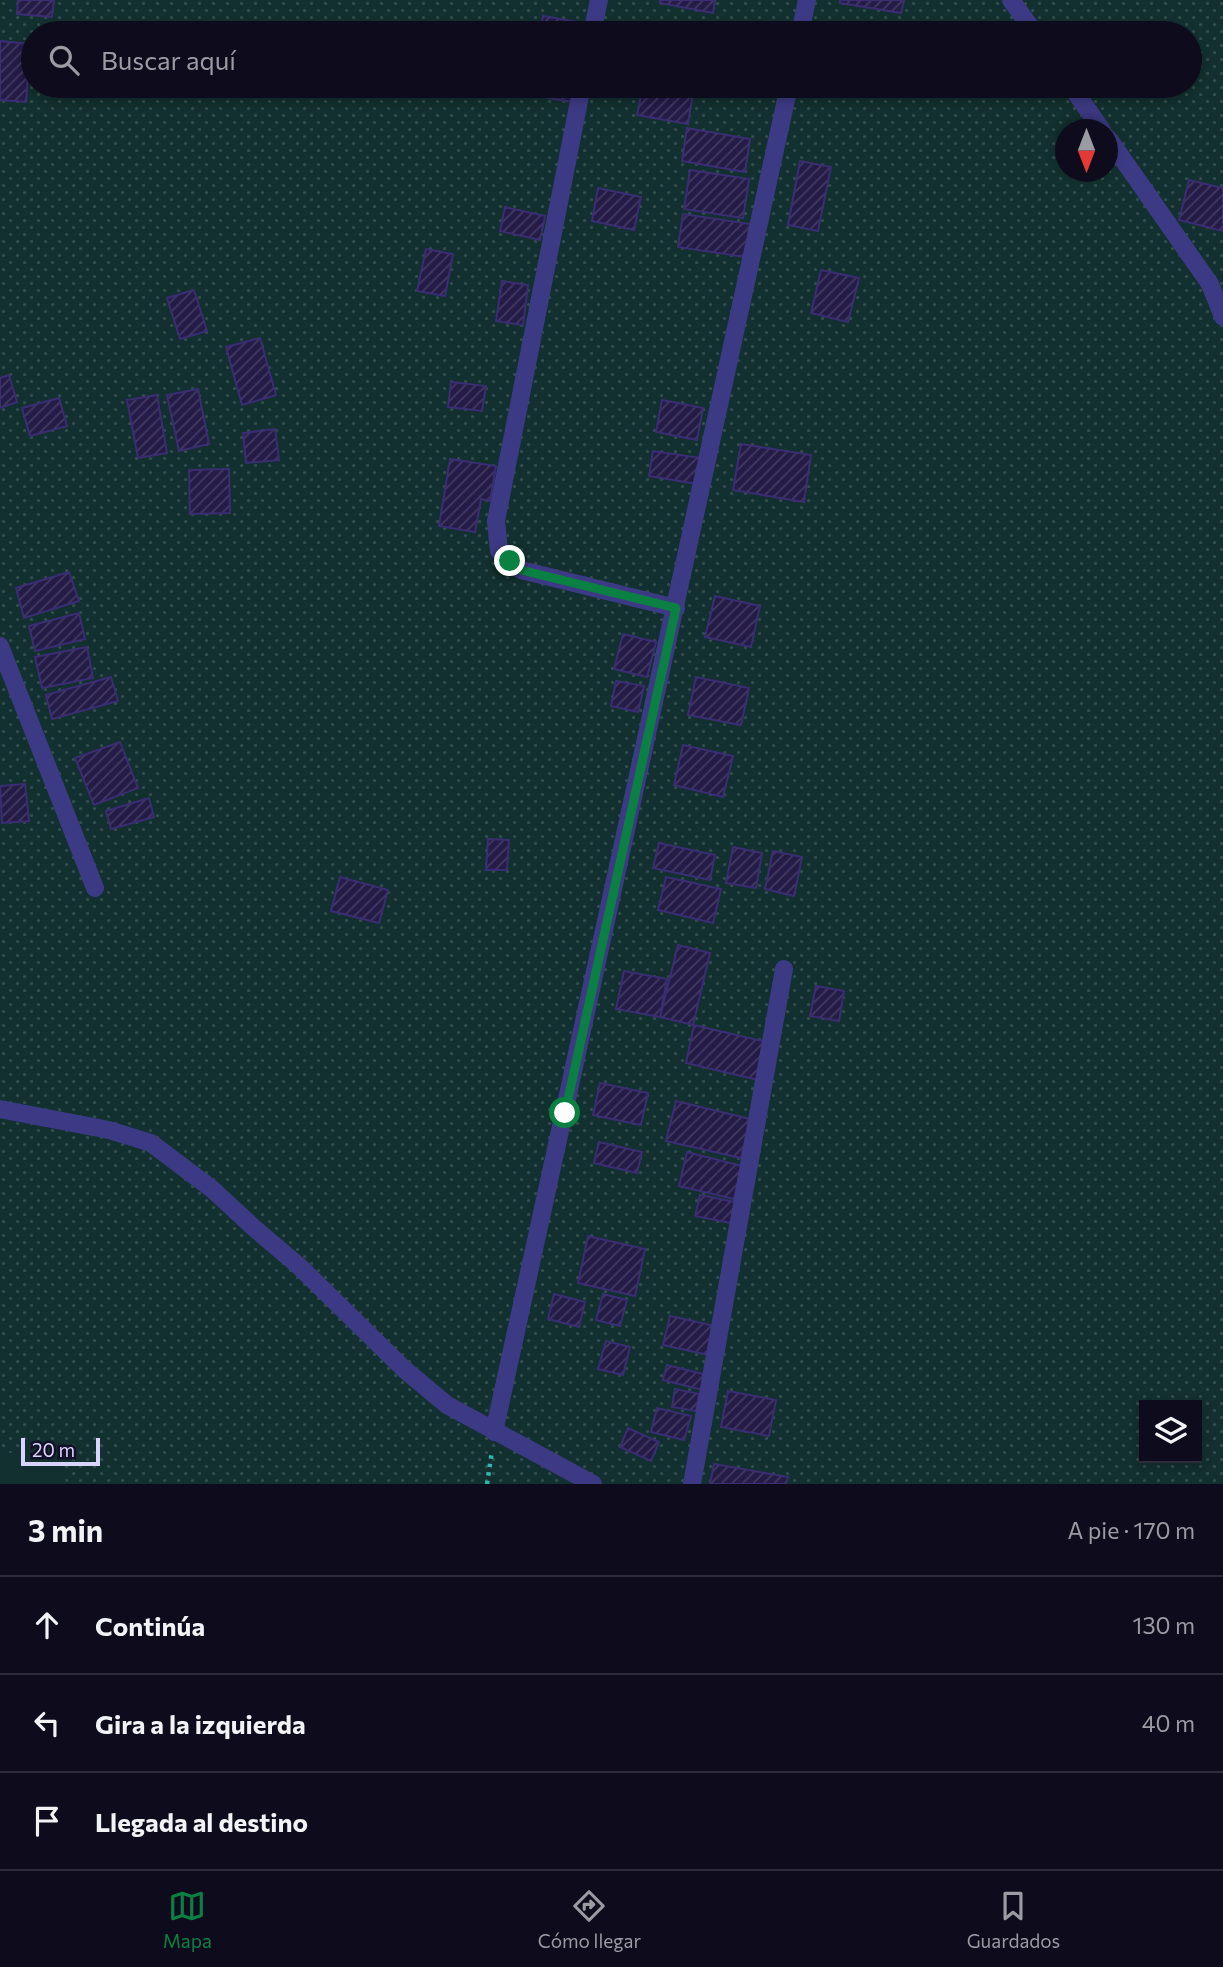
<!DOCTYPE html>
<html lang="es">
<head>
<meta charset="utf-8">
<style>
  body { margin:0; font-family:Commissioner,sans-serif; background:#1c1929; color:#f1f3f6 }
  .controls { position:absolute; right:21px; bottom:21px; display:grid; overflow:hidden; border-radius:0px; box-shadow:0 4px 10px #0003 }
  .controls button { width:63px; height:63px; display:grid; place-items:center; padding:0; border:0; border-bottom:2px solid #2e2b3b; background:#0e0b1c; color:#f1f3f6; font:35px sans-serif }
  .compass { position:absolute; left:1055px; top:119px; width:63px; height:63px; border-radius:50%; background:#0e0b1c; box-shadow:0 4px 10px #0003; rotate:180deg }
  .scale { position:absolute; left:21px; bottom:18px; width:79px; box-sizing:border-box; padding-left:7px; border:4px solid #d9d4ff; border-top:0; font-size:19px; line-height:24px; white-space:nowrap; color:#d9d4ff; -webkit-text-stroke:5px #130f26; paint-order:stroke }
  .stop { position:absolute; width:21px; height:21px; margin:-16px; border:5px solid #0b8043; border-radius:50%; background:#fff }
  .stop.end { background:#0b8043; border-color:#fff; box-shadow:0 2px 7px #0008 }
  .list { margin:0; padding:0; list-style:none }
  h2 { display:flex; justify-content:space-between; align-items:center; height:91px; margin:0; padding:0 28px; font-size:30px }
  h2 small { font-size:23px; font-weight:400; color:#9b9ba3 }
  .list li { display:grid; grid-template-columns:46px 1fr auto; gap:21px; align-items:center; box-sizing:border-box; height:98px; padding:0 28px; border-top:2px solid #2e2b3b }
  .list b { display:block; font-size:26px; white-space:nowrap }
  .list em { font-size:23px; font-style:normal; color:#9b9ba3 }
  .icon { flex:none; width:38px; height:38px; fill:none; stroke:currentColor; stroke-width:2; stroke-linecap:round; stroke-linejoin:round }
  .map { position:relative; flex:none; width:1223px; height:1484px; overflow:hidden }
  .search { position:absolute; background:#0e0b1c; box-shadow:0 4px 10px #0003; left:21px; right:21px; top:21px; height:77px; display:flex; align-items:center; gap:18px; box-sizing:border-box; padding:0 24px; border-radius:38px; color:#9b9ba3; font-size:26px }
  .sheet { height:385px; background:#0e0b1c }
  nav { display:flex; justify-content:space-around; align-items:center; box-sizing:border-box; height:98px; border-top:2px solid #2e2b3b; background:#0e0b1c; font-size:19px; color:#9b9ba3 }
  nav a { display:grid; justify-items:center; gap:4px }
  nav .on { color:#0b8043 }
  .map>svg:first-child { display:block }
  .grass { fill:url(#grass-dots); fill-rule:evenodd }
  .pitch { fill:#12302f }
  .building { fill:url(#building-hatch); stroke:#3b2d73; stroke-width:2 }
  .lines { fill:none; stroke-linecap:round; stroke-linejoin:round }
  .path { stroke:#2fb8b0; stroke-width:4.5; stroke-dasharray:3.5 5; stroke-linecap:butt }
  .minor { stroke:#3d3a85; stroke-width:18 }
  .route { stroke:#0b8043; stroke-width:9 }
</style>
</head>
<body>
<div class="map">
<svg width="1223" height="1484" viewBox="0 0 1223 1484">
  <defs>
    <pattern id="grass-dots" width="8" height="8" patternUnits="userSpaceOnUse" patternTransform="scale(1.75)"><rect width="8" height="8" fill="#12302f"/><path d="M2 2h.1M6 6h.1" fill="none" stroke="#344d4e" stroke-width="1.8" stroke-linecap="round"/></pattern>
    <pattern id="building-hatch" width="6" height="6" patternUnits="userSpaceOnUse" patternTransform="scale(1.75)"><rect width="6" height="6" fill="#241b47"/><path d="M-1 1l2-2M0 6l6-6M5 7l2-2" fill="none" stroke="#433b63"/></pattern>
  </defs>
  <rect width="100%" height="100%" fill="#130f26"/>
  <!-- grass -->
  <path class="grass" d="M0,0H1223V1484H0ZM33,33H1190V86H33ZM1066,130H1108V172H1066ZM1144,1405H1197V1458H1144Z"/>
  <!-- pitch -->
  <path class="pitch" d="M58,1443L66,1484H0V1455Z"/>
  <!-- building -->
  <g class="building">
    <path d="M18,0H54L52,17L17,14Z"/>
    <path d="M660,0H715L713,13L660,3Z"/>
    <path d="M840,0H904L901,13L840,3Z"/>
    <path d="M543,16L589,24L587,33H540Z"/>
    <path d="M0,41L30,44L26,102L0,100Z"/>
    <path d="M545,86H576L573,102L543,97Z"/>
    <path d="M643,86L693,93L688,124L637,115Z"/>
    <path d="M687,128L750,139L745,172L682,161Z"/>
    <path d="M800,161L831,167L818,231L788,225Z"/>
    <path d="M690,170L749,179L743,218L684,209Z"/>
    <path d="M1189,180L1223,188V231L1179,220Z"/>
    <path d="M598,188L641,197L634,230L592,221Z"/>
    <path d="M505,207L545,216L540,240L500,231Z"/>
    <path d="M683,214L750,224L745,257L678,247Z"/>
    <path d="M426,249L453,254L445,296L417,291Z"/>
    <path d="M821,270L859,278L848,322L811,313Z"/>
    <path d="M502,281L528,285L523,325L496,321Z"/>
    <path d="M194,290L207,331L180,339L167,298Z"/>
    <path d="M260,338L276,395L242,405L226,347Z"/>
    <path d="M9,375L17,402L0,408V378Z"/>
    <path d="M451,382L486,386L482,411L448,407Z"/>
    <path d="M198,389L209,444L179,451L167,395Z"/>
    <path d="M157,395L167,453L138,458L127,400Z"/>
    <path d="M59,398L67,426L30,436L22,408Z"/>
    <path d="M662,400L703,408L697,440L656,432Z"/>
    <path d="M275,429L279,460L246,463L243,433Z"/>
    <path d="M741,444L811,455L804,502L733,490Z"/>
    <path d="M653,451L701,458L697,484L649,476Z"/>
    <path d="M450,459L496,466L490,501L481,499L475,532L439,526Z"/>
    <path d="M229,469L230,513L190,514L189,470Z"/>
    <path d="M69,572L79,601L24,618L16,588Z"/>
    <path d="M715,596L760,606L751,647L705,637Z"/>
    <path d="M79,613L85,639L35,651L29,626Z"/>
    <path d="M623,634L656,642L647,677L614,669Z"/>
    <path d="M87,647L93,678L42,688L35,657Z"/>
    <path d="M111,677L118,701L52,719L46,695Z"/>
    <path d="M696,677L749,688L741,725L688,715Z"/>
    <path d="M616,681L644,686L638,712L611,706Z"/>
    <path d="M120,742L138,788L94,805L75,758Z"/>
    <path d="M683,745L733,756L723,797L674,785Z"/>
    <path d="M25,784L29,821L2,823L0,786Z"/>
    <path d="M149,798L154,817L111,829L106,811Z"/>
    <path d="M488,839L509,840L507,870H486Z"/>
    <path d="M659,843L715,855L710,880L653,868Z"/>
    <path d="M733,847L762,853L756,888L726,883Z"/>
    <path d="M773,851L802,857L794,896L765,889Z"/>
    <path d="M340,877L388,890L379,923L331,911Z"/>
    <path d="M666,877L721,889L713,923L658,910Z"/>
    <path d="M678,945L710,953L693,1025L660,1017Z"/>
    <path d="M624,971L667,979L660,1017L616,1009Z"/>
    <path d="M816,986L844,991L839,1021L810,1016Z"/>
    <path d="M694,1025L766,1042L758,1080L686,1063Z"/>
    <path d="M600,1083L648,1093L641,1125L593,1115Z"/>
    <path d="M676,1101L750,1119L741,1158L666,1141Z"/>
    <path d="M599,1142L642,1152L637,1173L594,1163Z"/>
    <path d="M687,1152L742,1166L734,1199L679,1186Z"/>
    <path d="M700,1195L735,1202L731,1223L695,1216Z"/>
    <path d="M588,1236L645,1249L635,1296L578,1283Z"/>
    <path d="M554,1294L585,1302L579,1327L548,1319Z"/>
    <path d="M603,1294L627,1300L620,1326L596,1320Z"/>
    <path d="M670,1316L715,1326L709,1355L663,1345Z"/>
    <path d="M606,1341L630,1347L623,1375L598,1369Z"/>
    <path d="M667,1365L707,1375L703,1390L663,1380Z"/>
    <path d="M675,1389L699,1394L696,1411L672,1407Z"/>
    <path d="M728,1391L776,1400L769,1436L721,1427Z"/>
    <path d="M657,1408L691,1416L684,1440L651,1432Z"/>
    <path d="M628,1428L659,1442L651,1461L620,1447Z"/>
    <path d="M714,1464L788,1477L786,1484H710Z"/>
  </g>
  <g class="lines">
    <!-- path -->
    <path class="path" d="M487,1484L492,1451"/>
    <!-- minor -->
    <g class="minor">
      <path d="M1011,0L1035,33"/>
      <path d="M592,33L599,0"/>
      <path d="M800,33L807,0"/>
      <path d="M582,86L496,521L499,551L521,570L676,608"/>
      <path d="M1071,86L1102,130"/>
      <path d="M1108,138L1210,284L1223,317"/>
      <path d="M0,646L95,888"/>
      <path d="M0,1109L109,1130L151,1143L212,1189L253,1227L299,1266L404,1369L447,1405L593,1484"/>
      <path d="M494,1432L789,86"/>
      <path d="M692,1484L784,969"/>
    </g>
  </g>
  <g class="lines">
    <!-- route -->
    <path class="route" d="M510,561L521,570L676,608L565,1113"/>
  </g>
</svg>
<div class="controls">
<button><svg class="icon" aria-label="layers" viewBox="0 0 24 24"><path d="M12 4l9 5-9 5-9-5zM3 14l9 5 9-5"/></svg></button>
</div>
<svg class="compass" viewBox="-18 -18 36 36"><path d="M0-13l5 13h-10z" fill="#e53935"/><path d="M0 13l5-13h-10z" fill="#9b9ba3"/></svg>
<div class="scale">20 m</div>
<div class="stop" style="left:565px;top:1113px"></div>
<div class="stop end" style="left:510px;top:561px"></div>
<div class="search"><svg class="icon" aria-label="search" viewBox="0 0 24 24"><circle cx="10" cy="10" r="6"/><path d="M15 15l6 6"/></svg>Buscar aquí</div>
</div>
<section class="sheet">
<h2>3 min<small>A pie · 170 m</small></h2>
<ul class="list">
<li><svg class="icon" aria-label="ahead" viewBox="0 0 24 24"><path d="M12 20V5M6 11l6-6 6 6"/></svg><div><b>Continúa</b></div><em>130 m</em></li>
<li><svg class="icon" aria-label="left" viewBox="0 0 24 24"><path d="M17 20v-9H6M10 6l-5 5 5 5"/></svg><div><b>Gira a la izquierda</b></div><em>40 m</em></li>
<li><svg class="icon" aria-label="arrive" viewBox="0 0 24 24"><path d="M6 21V4h12l-3 4 3 4H6"/></svg><div><b>Llegada al destino</b></div></li>
</ul>
</section>
<nav>
<a class="on"><svg class="icon" aria-label="map" viewBox="0 0 24 24"><path d="M3 6l6-2 6 2 6-2v14l-6 2-6-2-6 2zM9 4v14M15 6v14"/></svg>Mapa</a>
<a><svg class="icon" aria-label="directions" viewBox="0 0 24 24"><path d="M12 3l9 9-9 9-9-9zM9 14v-3h6M13 9l2 2-2 2"/></svg>Cómo llegar</a>
<a><svg class="icon" aria-label="saved" viewBox="0 0 24 24"><path d="M7 4h10v16l-5-4-5 4z"/></svg>Guardados</a>
</nav>
</body>
</html>
